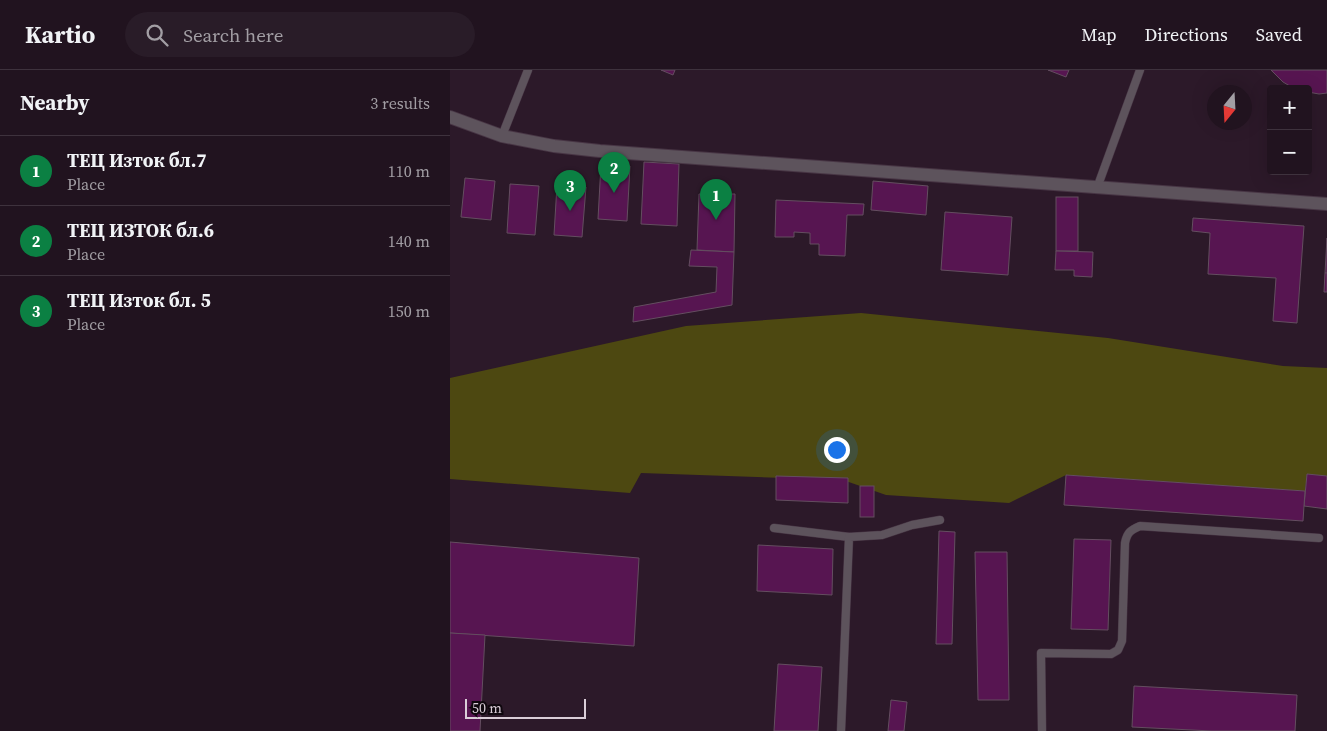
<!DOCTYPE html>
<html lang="en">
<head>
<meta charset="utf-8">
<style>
  body { margin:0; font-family:"Source Serif 4",serif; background:#291c28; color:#f1f3f6 }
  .controls { position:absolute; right:15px; top:15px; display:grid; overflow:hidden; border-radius:5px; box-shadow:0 5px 20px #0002 }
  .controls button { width:45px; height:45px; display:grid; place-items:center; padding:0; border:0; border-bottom:1px solid #3e323d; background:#21131f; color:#f1f3f6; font:25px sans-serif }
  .compass { position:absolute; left:757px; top:15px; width:45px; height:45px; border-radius:50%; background:#21131f; box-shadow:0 5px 20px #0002; rotate:198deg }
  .scale { position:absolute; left:15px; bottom:12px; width:121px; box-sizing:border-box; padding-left:5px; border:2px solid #dacdd8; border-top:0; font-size:14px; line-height:18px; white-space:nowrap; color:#dacdd8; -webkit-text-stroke:4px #0f070e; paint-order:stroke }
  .you { position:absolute; left:386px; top:379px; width:18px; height:18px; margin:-12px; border:4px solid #fff; border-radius:50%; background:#1a73e8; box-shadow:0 0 0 8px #1a73e833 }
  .badge { display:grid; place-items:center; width:32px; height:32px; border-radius:50%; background:#0b8043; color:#fff; font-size:16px; font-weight:700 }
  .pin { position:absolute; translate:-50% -41px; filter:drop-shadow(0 1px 2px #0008) }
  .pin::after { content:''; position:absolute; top:26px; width:18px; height:15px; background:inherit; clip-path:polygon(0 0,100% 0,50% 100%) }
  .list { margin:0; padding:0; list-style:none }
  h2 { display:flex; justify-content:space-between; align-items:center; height:65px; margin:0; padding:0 20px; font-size:21px }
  h2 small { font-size:16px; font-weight:400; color:#a29ea4 }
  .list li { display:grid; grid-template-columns:32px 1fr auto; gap:15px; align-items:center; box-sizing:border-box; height:70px; padding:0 20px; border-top:1px solid #3e323d }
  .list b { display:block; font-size:19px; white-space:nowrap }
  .list p { margin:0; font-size:16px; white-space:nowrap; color:#a29ea4 }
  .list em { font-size:16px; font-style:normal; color:#a29ea4 }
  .icon { flex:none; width:28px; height:28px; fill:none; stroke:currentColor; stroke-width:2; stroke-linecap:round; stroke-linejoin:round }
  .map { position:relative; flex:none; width:877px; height:661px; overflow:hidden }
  header { display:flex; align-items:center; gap:30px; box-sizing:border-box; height:70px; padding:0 25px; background:#21131f; border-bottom:1px solid #3e323d }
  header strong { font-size:24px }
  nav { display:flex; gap:28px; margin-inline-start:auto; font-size:18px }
  .search { width:350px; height:45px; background:#291c28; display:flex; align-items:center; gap:12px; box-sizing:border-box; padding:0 18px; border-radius:28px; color:#a29ea4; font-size:19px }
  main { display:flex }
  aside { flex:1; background:#21131f }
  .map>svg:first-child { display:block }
  .forest { fill:#4d4811 }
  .building { fill:#571551; stroke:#644e60 }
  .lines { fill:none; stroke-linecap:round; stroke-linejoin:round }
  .service-casing { stroke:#483645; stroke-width:9 }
  .minor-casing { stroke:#483645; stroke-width:14 }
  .service { stroke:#5d535c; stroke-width:8 }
  .minor { stroke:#5d535c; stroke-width:12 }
</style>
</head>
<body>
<header>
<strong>Kartio</strong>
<div class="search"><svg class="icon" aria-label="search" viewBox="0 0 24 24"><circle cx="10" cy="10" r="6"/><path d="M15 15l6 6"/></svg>Search here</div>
<nav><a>Map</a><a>Directions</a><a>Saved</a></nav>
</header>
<main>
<aside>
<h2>Nearby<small>3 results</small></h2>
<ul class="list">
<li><span class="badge">1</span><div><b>ТЕЦ Изток бл.7</b><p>Place</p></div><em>110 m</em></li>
<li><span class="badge">2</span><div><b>ТЕЦ ИЗТОК бл.6</b><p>Place</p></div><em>140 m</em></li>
<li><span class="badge">3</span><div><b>ТЕЦ Изток бл. 5</b><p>Place</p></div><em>150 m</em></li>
</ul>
</aside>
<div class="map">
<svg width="877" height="661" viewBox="0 0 877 661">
  <rect width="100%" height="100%" fill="#2c1929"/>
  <!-- forest -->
  <path class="forest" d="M411,243L658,268L833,296L877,298V406L857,404L855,421L616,405L559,433L436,425L393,410L191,403L180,423L0,409V308L236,256Z"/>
  <!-- building -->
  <g class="building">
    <path d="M211,0H225L223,5Z"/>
    <path d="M598,0H619L616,7Z"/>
    <path d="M821,0H877V23L869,24L858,22V19H845L833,12Z"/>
    <path d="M194,92L229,94L227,156L191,154Z"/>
    <path d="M151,94L180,96L177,151L148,149Z"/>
    <path d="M15,108L45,111L41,150L11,147Z"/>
    <path d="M423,111L478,116L476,145L421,140Z"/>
    <path d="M60,114L89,116L85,165L57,163Z"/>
    <path d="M107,115L136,117L132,167L104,165Z"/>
    <path d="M249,124H285L284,182L247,180Z"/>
    <rect x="606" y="127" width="22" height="54"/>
    <path d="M326,130L414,134L413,145H397L395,186L369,185V174H360V163L344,162V167H325Z"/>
    <path d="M495,142L562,147L558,205L491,200Z"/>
    <path d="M743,148L854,156L847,253L823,251L826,208L758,204L760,163L742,161Z"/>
    <path d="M877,168V203H875Z"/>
    <path d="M241,180L284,182L282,235L183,252L184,237L266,222L267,197L239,196Z"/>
    <path d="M606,181L643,182L642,207L624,206V200H605Z"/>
    <path d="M875,203H877V222H874Z"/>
    <path d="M857,404L877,406V439L854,436Z"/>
    <path d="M616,405L855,421L853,451L614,435Z"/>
    <path d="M326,406L398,408V433L326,430Z"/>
    <rect x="410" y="416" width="14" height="31"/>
    <path d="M489,461L505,462L502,574H486Z"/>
    <path d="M624,469L661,470L658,560L621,559Z"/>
    <path d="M0,472L189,488L184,576L0,563Z"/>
    <path d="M308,475L383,479L382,525L307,521Z"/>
    <path d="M525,482H557L559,630H528Z"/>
    <path d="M0,563L35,565L30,661H0Z"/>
    <path d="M328,594L372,597L368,661H324Z"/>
    <path d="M684,616L847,625L845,661H762L682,657Z"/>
    <path d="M441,630L457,632L454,661H438Z"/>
  </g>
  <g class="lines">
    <defs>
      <g id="service">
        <path d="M52,66L78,0"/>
        <path d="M647,118L690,0"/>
        <path d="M324,458L399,467"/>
        <path d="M391,661L399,467L432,465L462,455L490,450"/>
        <path d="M592,661L591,583L661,584L668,580L672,571L675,473C677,462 681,460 690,456L869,468"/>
      </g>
      <path id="minor" d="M0,47L52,66L104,76L150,81L877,134"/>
    </defs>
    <!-- service casing -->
    <use href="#service" class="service-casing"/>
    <!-- minor casing -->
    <use href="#minor" class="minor-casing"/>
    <!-- service -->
    <use href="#service" class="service"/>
    <!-- minor -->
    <use href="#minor" class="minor"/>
  </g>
</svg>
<div class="controls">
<button>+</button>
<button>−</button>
</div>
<svg class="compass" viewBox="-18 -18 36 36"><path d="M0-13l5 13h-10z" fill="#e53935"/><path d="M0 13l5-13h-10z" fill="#a29ea4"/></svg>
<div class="scale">50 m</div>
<div class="you"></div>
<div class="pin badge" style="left:266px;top:150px">1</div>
<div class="pin badge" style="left:164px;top:123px">2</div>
<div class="pin badge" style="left:120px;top:141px">3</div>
</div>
</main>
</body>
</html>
